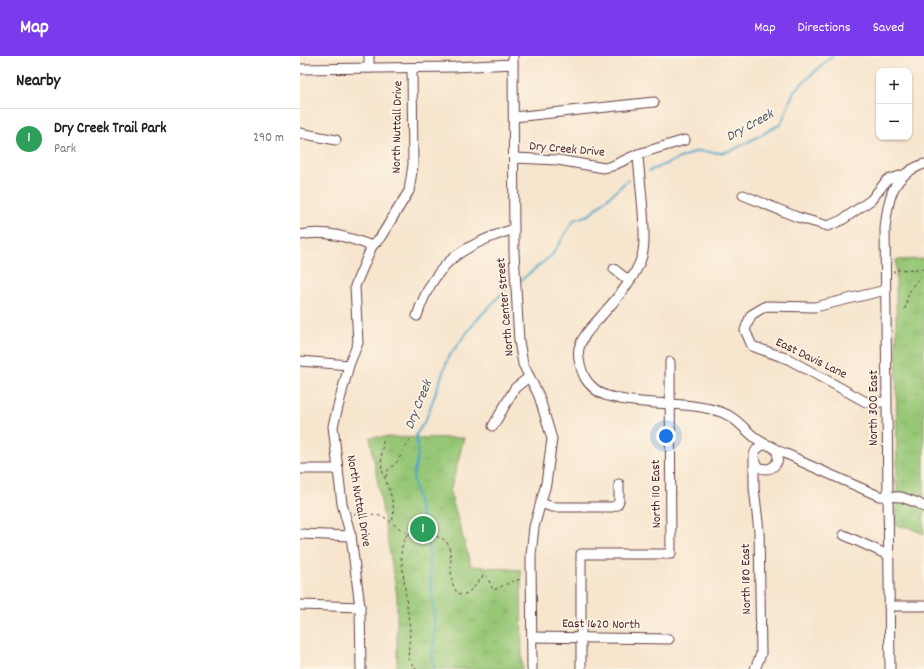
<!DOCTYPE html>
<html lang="en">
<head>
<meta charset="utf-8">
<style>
  body { margin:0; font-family:Dekko,sans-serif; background:#f6f6f6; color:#202124 }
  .controls { position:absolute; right:12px; top:12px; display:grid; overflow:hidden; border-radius:8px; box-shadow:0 1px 3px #0004 }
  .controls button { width:36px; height:36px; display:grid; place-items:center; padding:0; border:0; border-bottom:1px solid #e0e0e0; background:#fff; color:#202124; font:20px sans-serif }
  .you { position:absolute; left:366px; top:380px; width:14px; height:14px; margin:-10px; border:3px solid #fff; border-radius:50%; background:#1a73e8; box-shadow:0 0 0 6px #1a73e833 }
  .badge { display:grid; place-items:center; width:26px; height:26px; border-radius:50%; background:#7c3aed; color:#fff; font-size:13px; font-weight:700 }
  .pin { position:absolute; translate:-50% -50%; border:2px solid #fff; box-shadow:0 1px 4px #0006 }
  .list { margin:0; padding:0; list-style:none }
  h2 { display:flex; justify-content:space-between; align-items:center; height:52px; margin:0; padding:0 16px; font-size:17px }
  h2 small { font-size:13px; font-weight:400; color:#757577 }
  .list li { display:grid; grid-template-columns:26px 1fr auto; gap:12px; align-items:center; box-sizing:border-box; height:60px; padding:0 16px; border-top:1px solid #e0e0e0 }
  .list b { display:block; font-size:15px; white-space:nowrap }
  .list p { margin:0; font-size:13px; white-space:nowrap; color:#757577 }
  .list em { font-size:13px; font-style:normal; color:#757577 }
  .map { position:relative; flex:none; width:624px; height:613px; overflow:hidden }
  header { display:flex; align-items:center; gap:24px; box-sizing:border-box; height:56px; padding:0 20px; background:#7c3aed; color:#fff }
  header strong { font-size:19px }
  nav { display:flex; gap:22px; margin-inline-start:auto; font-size:14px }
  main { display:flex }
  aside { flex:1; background:#fff }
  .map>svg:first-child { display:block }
  .grass { fill:url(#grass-tufts); stroke:#707350 }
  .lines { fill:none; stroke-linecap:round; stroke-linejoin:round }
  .stream { stroke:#4ca7ca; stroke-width:2 }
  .minor-casing { stroke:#643d43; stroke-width:11 }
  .path { stroke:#643d43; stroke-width:1; stroke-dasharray:3 3; stroke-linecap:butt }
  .minor { stroke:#fff; stroke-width:9 }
  .labels { text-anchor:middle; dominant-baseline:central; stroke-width:3.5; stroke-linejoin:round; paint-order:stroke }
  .street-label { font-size:13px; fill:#4a1f2b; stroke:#fcf5e5 }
  .water-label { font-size:14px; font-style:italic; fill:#4b556b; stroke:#fcf5e5 }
</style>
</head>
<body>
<header>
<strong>Map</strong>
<nav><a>Map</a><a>Directions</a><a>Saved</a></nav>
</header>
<main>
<aside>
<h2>Nearby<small></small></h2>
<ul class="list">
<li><span class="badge" style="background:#2e9e5b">1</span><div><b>Dry Creek Trail Park</b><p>Park</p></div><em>290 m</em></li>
</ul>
</aside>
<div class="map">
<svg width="624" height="613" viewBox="0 0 624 613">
  <defs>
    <pattern id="grass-tufts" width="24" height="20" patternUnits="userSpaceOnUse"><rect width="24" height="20" fill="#97c776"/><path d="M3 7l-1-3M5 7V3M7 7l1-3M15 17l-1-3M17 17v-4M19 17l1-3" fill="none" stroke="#84aa66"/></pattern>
  </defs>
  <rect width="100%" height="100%" fill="#fcf5e5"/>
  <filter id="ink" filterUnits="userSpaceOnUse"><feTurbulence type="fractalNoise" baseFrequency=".025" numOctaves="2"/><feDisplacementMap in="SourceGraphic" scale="8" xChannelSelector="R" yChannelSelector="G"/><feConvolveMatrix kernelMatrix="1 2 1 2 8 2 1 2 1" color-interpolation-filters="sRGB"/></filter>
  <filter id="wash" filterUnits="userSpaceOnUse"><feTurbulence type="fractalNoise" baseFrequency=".012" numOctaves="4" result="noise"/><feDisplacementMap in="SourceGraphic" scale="16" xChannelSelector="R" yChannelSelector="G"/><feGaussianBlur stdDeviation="0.9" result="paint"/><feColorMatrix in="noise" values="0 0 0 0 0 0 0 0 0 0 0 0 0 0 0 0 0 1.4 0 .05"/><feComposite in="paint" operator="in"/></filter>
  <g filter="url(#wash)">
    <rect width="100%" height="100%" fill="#f7e5cd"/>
    <!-- grass -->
    <g class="grass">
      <path d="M624,203V478L608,471L596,470L597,432L596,204Z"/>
      <path d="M70,381L164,382L150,436L171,510L221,514L222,613H97V539Z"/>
    </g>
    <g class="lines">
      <!-- stream -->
      <g class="stream">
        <path d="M349,115L397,95L422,97L433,94L481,68L494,35L532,0"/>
        <path d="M220,225L252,199L274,164L289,159L328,124"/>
        <path d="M135,613L132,598L135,576L128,487L113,422L118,398L116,379L126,363L149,300L175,266L206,233"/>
      </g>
    </g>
  </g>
  <g filter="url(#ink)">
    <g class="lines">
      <defs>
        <g id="minor">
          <path d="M69,0V12"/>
          <path d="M213,0L214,196L219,285L223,308L239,340L252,383L246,428L234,471L231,499L232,613"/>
          <path d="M0,13L154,11L213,8"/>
          <path d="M214,61L354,46"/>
          <path d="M0,77L36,84"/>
          <path d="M338,98C339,123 348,179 342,200C336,221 317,242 303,258C294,269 283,278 279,292C277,301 281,314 285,322C289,329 299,338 308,340C345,351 384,344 421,356C440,362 450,383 468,389"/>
          <path d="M214,102L258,104L304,112L312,110L338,98L385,84"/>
          <path d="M443,139L497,161L528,170L542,164L571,144L587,124L603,119"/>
          <path d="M0,179C26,174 48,181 72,190"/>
          <path d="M314,213L329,225"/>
          <path d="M586,234L515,251L466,250L451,259L445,274L452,290L488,303L566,346H586"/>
          <path d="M117,260C134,207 162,189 214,173"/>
          <path d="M0,305L49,309"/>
          <path d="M193,370L215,332L229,321"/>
          <circle cx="466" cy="401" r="12"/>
          <path d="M475,393C484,398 494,400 502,406L579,440L601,441L618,447L624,451"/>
          <path d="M454,404V432L459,475L461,598L455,613"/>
          <path d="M0,413H38"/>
          <path d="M241,447L252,451H312L317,449L319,445V428"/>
          <path d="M0,478L51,480"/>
          <path d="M544,479L588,499"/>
          <path d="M0,549L60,551"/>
          <path d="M589,550H624"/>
          <path d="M232,581L369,583"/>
          <path d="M61,613L60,551L51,480L42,448L33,370L49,309L58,287L55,230L72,190L80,182L109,135L113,109L112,12"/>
          <path d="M281,613V498H371L370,306"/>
          <path d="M590,613L585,173C588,142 592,119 624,108"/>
        </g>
      </defs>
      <!-- minor casing -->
      <use href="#minor" class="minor-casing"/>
      <!-- path -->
      <g class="path">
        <path d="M594,217V214L624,213"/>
        <path d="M605,253C607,239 612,226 624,219"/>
        <path d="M83,385C82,395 80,407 83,417C88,432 97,449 92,466"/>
        <path d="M86,421L87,415L97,406L111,382"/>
        <path d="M54,458H72L84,461L103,475L123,484L136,480C138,481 143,483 145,484C157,497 144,527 160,539C170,539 177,527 183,520L186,519C190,524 189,530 194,534L213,525L221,523"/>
        <path d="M107,478L102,490L101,499L110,574L108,603L116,613"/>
      </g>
      <!-- minor -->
      <use href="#minor" class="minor"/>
    </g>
  </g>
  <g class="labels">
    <!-- street labels -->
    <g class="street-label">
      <text transform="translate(98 71) rotate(-89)">North Nuttall Drive</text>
      <text transform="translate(267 94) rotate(5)">Dry Creek Drive</text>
      <text transform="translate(206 251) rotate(-95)">North Center Street</text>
      <text transform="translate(511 303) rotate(26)">East Davis Lane</text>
      <text transform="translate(574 352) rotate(-90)">North 300 East</text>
      <text transform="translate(357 438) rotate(-91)">North 110 East</text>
      <text transform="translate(58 445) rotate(80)">North Nuttall Drive</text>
      <text transform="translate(447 523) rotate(-91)">North 180 East</text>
      <text transform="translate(301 569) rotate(1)">East 1620 North</text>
    </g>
    <!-- water labels -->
    <g class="water-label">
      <text transform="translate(450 70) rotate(-29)">Dry Creek</text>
      <text transform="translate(119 349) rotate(-68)">Dry Creek</text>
    </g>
  </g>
</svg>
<div class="controls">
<button>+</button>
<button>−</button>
</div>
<div class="you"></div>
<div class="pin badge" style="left:123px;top:473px;background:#2e9e5b">1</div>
</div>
</main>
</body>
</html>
